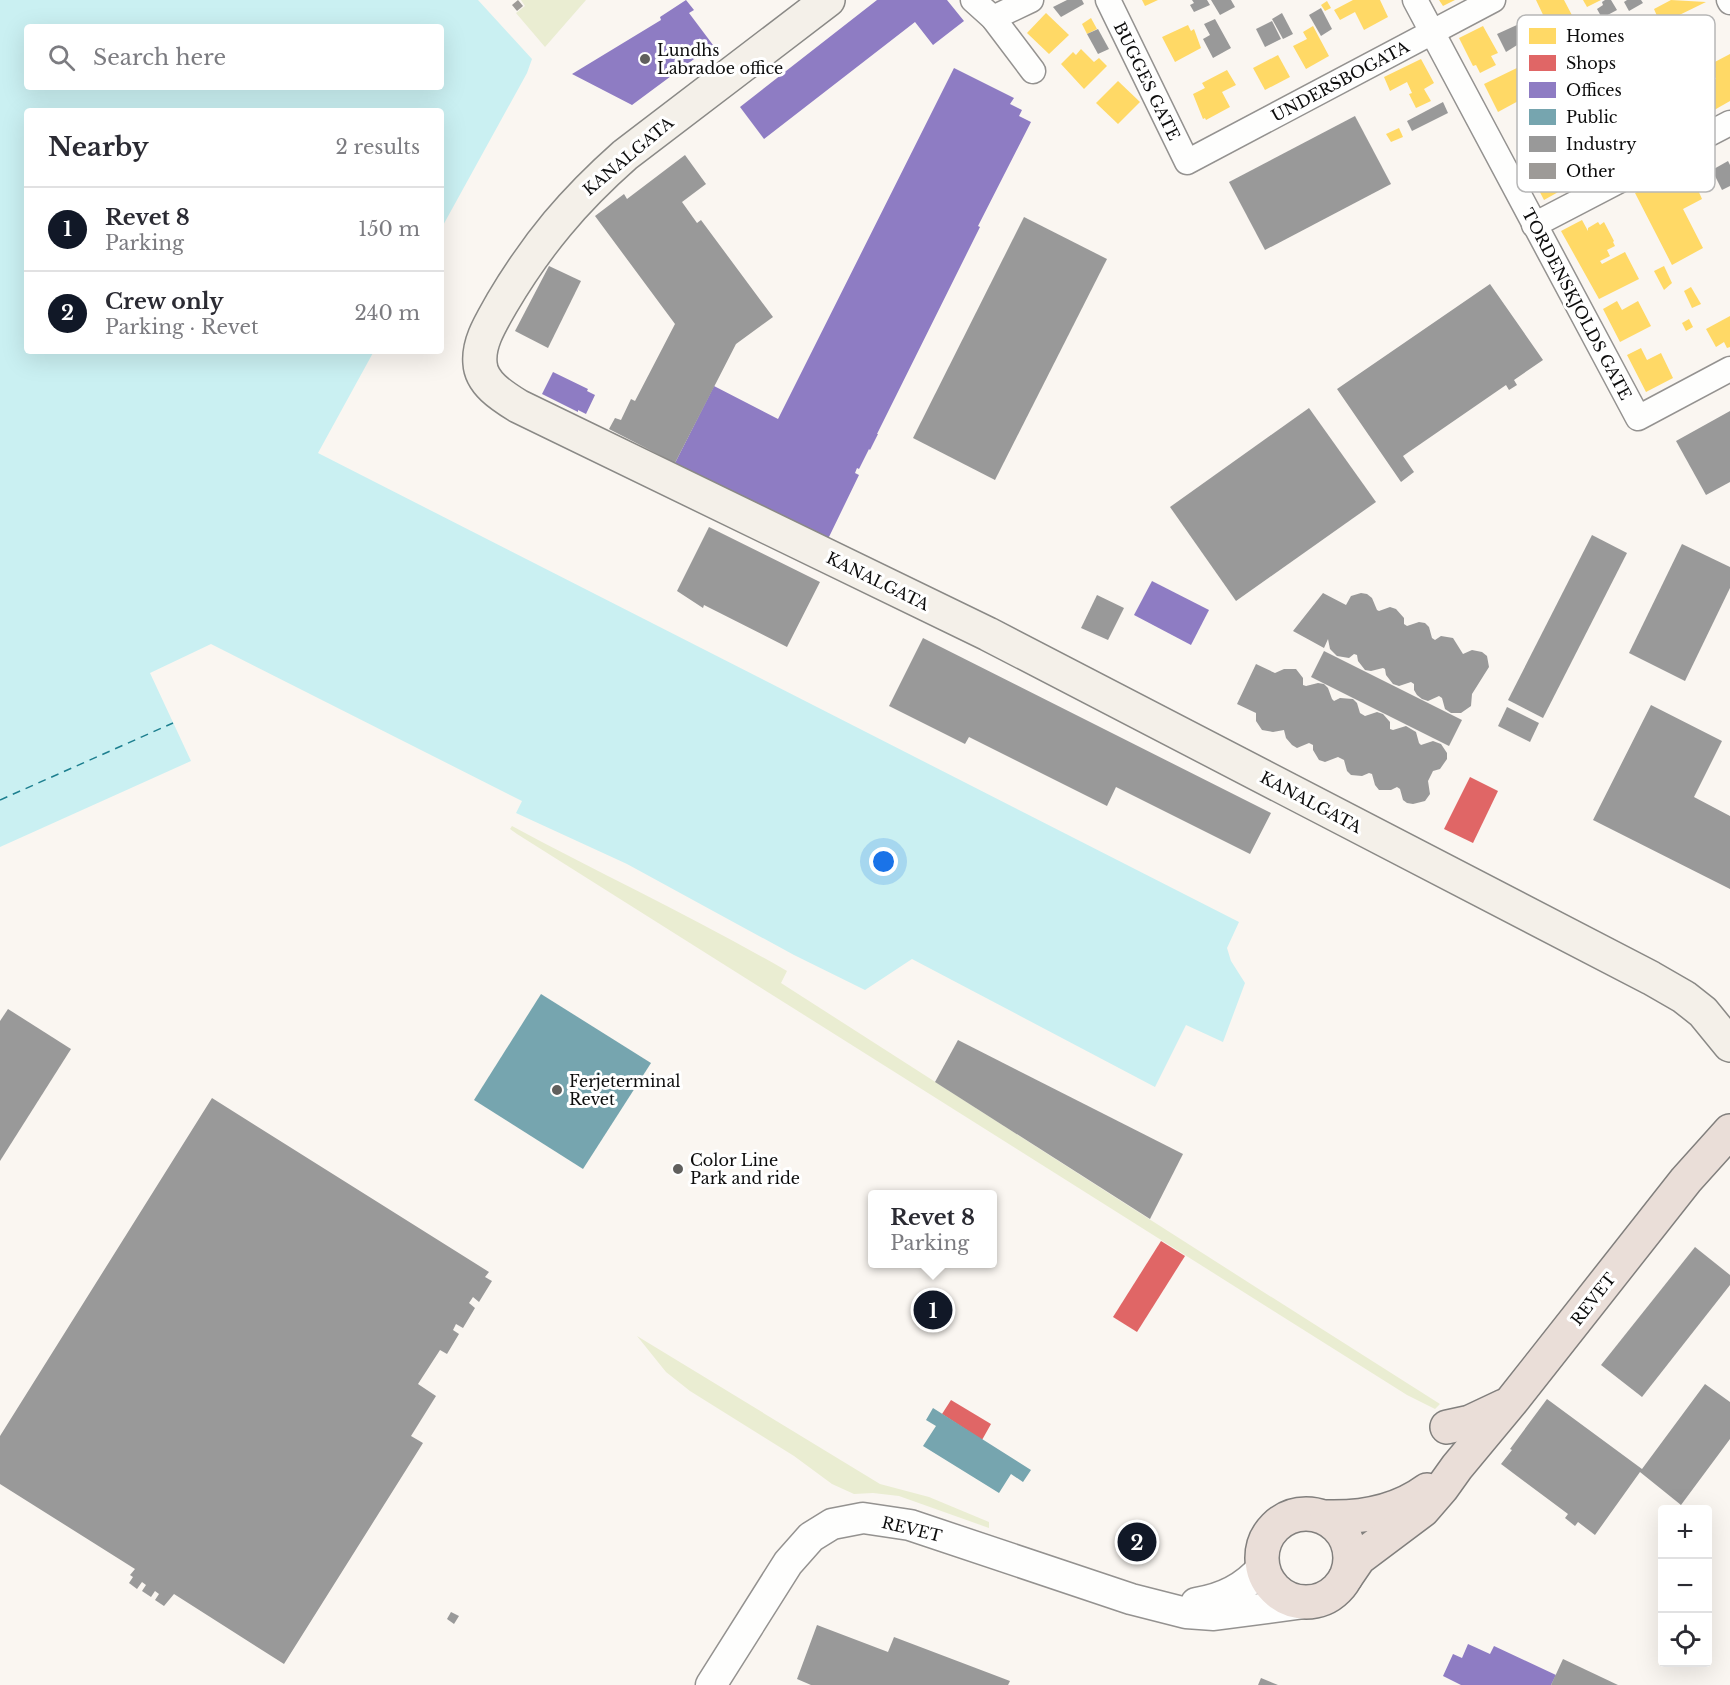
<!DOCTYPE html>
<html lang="en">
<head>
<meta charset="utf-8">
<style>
  body { margin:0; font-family:"Libre Baskerville",serif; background:#f2f2f3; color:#2b2b33 }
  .controls { position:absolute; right:18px; bottom:18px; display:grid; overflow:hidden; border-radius:6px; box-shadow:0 6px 24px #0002 }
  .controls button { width:54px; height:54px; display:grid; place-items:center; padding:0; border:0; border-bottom:2px solid #e1e1e2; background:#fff; color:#2b2b33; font:30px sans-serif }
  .you { position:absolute; left:884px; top:862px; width:21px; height:21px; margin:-15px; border:4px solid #fff; border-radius:50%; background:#1a73e8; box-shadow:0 0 0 9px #1a73e833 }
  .badge { display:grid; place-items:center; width:39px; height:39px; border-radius:50%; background:#111827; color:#fff; font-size:20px; font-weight:700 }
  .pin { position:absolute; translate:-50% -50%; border:3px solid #fff; box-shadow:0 2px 6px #0006 }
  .popup { position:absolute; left:868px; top:1190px; width:129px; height:78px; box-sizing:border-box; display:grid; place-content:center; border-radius:6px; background:#fff; filter:drop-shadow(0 2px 4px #0005); font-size:20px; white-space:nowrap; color:#7c7c81 }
  .popup b { font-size:22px; color:#2b2b33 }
  .popup::after { content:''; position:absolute; left:50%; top:100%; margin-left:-12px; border:12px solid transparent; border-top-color:#fff }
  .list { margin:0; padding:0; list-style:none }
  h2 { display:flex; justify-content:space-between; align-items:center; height:78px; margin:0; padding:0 24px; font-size:26px }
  h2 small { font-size:20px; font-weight:400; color:#7c7c81 }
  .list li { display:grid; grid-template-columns:39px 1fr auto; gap:18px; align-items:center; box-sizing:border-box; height:84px; padding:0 24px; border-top:2px solid #e1e1e2 }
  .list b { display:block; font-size:22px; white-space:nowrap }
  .list p { margin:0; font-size:20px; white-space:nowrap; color:#7c7c81 }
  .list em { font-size:20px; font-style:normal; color:#7c7c81 }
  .icon { flex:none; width:33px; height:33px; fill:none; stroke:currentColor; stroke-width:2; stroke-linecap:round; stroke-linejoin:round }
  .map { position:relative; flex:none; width:1730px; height:1685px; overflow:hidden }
  .search { position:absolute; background:#fff; box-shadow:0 6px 24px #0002; left:24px; top:24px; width:420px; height:66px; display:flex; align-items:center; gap:15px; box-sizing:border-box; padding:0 21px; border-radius:6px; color:#7c7c81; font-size:22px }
  .panel { position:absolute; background:#fff; box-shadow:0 6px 24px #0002; left:24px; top:108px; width:420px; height:246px; border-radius:6px }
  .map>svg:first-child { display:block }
  .green { fill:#eaedd2 }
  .water { fill:#caf0f2; fill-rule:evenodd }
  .homes { fill:#ffd966 }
  .shops { fill:#e06666 }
  .offices { fill:#8e7cc3 }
  .public { fill:#76a5af }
  .industry { fill:#999 }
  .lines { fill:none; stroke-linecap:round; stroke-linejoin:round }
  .ferry { stroke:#1d7f8f; stroke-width:1.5; stroke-dasharray:8 6; stroke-linecap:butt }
  .building { fill:#9d9a97 }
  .minor-casing { stroke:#949290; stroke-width:27 }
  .tertiary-casing { stroke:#949290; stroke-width:33 }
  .secondary-casing { stroke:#8a8986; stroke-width:36 }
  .trunk-casing { stroke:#817f7d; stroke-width:36 }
  .minor { stroke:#fefefd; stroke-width:24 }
  .tertiary { stroke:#fefefd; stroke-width:30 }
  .secondary { stroke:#f4f0e9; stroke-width:33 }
  .trunk { stroke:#eaded8; stroke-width:33 }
  .poi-dot { fill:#605f5d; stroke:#fff; stroke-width:2 }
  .labels { text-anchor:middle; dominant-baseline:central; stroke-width:6; stroke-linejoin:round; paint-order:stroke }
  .poi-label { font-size:16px; fill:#0d0d0d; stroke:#fff; text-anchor:start }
  .street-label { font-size:16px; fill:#0d0d0d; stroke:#fff }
  .key { fill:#fff; stroke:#b6b6b6; stroke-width:1.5 }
  .key-label { font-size:16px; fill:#0d0d0d }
</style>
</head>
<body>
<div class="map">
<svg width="1730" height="1685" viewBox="0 0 1730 1685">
  <rect width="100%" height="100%" fill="#faf6f1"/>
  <!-- green -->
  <g class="green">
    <path d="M521,0H586L545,47L516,13L525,6Z"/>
    <path d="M512,826C603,875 697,919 787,971L781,983C1001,1124 1220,1265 1440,1404L1435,1409L1407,1395L517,834L510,829Z"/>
    <path d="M637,1336L880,1484L929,1497L989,1522V1528L899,1496L873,1493L854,1494L832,1484L794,1456L690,1391L666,1372Z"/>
  </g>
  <!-- water -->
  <path class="water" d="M0,0H478L532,59L527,73L441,229V111H27V351H374L318,453L1239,922L1227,948L1231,961L1245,983L1223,1042L1186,1025L1155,1087L912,959L865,990L794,955L627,864L516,813L522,801L211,644L150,673L191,761L0,847ZM27,27H441V87H27Z"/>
  <!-- homes -->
  <g class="homes">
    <path d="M1142,0H1158L1145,6Z"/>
    <path d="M1353,0H1380L1388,17L1364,30L1355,12L1340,20L1334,10Z"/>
    <path d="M1439,0H1455L1443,6Z"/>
    <path d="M1536,0H1564L1575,21L1580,18L1587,32L1570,42L1563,29L1560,31L1553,17L1546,21Z"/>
    <path d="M1583,0H1601L1587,7Z"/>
    <path d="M1671,0L1706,2L1663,23L1664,25L1653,31L1648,20L1657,16L1654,9Z"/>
    <path d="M1327,1L1331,8L1325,11L1321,5Z"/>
    <path d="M1046,13L1069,35L1049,54L1027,33Z"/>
    <path d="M1091,18L1097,29L1087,34L1082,24Z"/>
    <path d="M1188,25L1191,31L1194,29L1201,48L1175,62L1162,37Z"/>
    <path d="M1313,26L1329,56L1306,69L1293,46L1307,39L1303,32Z"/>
    <path d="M1483,26L1498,53L1491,56L1496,65L1480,73L1476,65L1473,66L1459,38Z"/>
    <path d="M1081,49L1094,62L1099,58L1107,66L1084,89L1061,64L1073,52L1076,55Z"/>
    <path d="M1730,54V101L1709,113L1701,98L1709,94L1704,85L1716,79L1709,65Z"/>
    <path d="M1278,55L1290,77L1265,90L1253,68Z"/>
    <path d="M1421,59L1434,83L1424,89L1431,101L1416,108L1409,94L1412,93L1407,82L1390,91L1384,77Z"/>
    <path d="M1523,65L1533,85L1519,93L1522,99L1498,112L1484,84Z"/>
    <path d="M1227,70L1236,85L1222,92L1230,107L1206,120L1205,118L1203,119L1193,94L1205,88L1202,83Z"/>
    <path d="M1118,81L1140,102L1118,124L1096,103Z"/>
    <path d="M1657,85L1661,91L1667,88L1683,121L1679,124L1681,127L1663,137L1657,126L1651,130L1638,104L1637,96Z"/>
    <path d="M1577,103L1582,111L1576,114L1581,123L1588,120L1611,163L1588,175L1582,164L1578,166L1572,155L1577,153L1566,132L1573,128L1568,119L1565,120L1561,112Z"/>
    <path d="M1629,109L1648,146L1621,160L1609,135L1612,133L1606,120Z"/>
    <path d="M1399,128L1403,137L1391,142L1386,134Z"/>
    <path d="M1534,128L1538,136L1523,144L1519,137Z"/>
    <path d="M1552,154L1558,166L1562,164L1566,172L1563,174L1569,186L1544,200L1527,167Z"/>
    <path d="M1696,161L1708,182L1699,187L1700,189L1698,190L1702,199L1683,209L1703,248L1672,265L1635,193Z"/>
    <path d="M1582,220L1588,231V228L1598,222L1600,225L1604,222L1614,241L1613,242L1615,246L1607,250L1610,256L1600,261L1602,264L1625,252L1639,279L1599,299L1561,231Z"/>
    <path d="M1664,266L1672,283L1664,290L1654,271Z"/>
    <path d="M1691,287L1701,304L1692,308L1684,291Z"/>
    <path d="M1617,301L1622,310L1638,301L1651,326L1620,342L1603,309Z"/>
    <path d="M1730,316V347L1727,348L1724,342L1716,347L1706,329Z"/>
    <path d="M1689,319L1693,327L1686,331L1682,323Z"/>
    <path d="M1641,348L1647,360L1661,353L1673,378L1646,392L1627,355Z"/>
  </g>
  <!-- shops -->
  <g class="shops">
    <path d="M1470,777L1498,791L1473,843L1444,829Z"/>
    <path d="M1161,1241L1185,1256L1137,1332L1113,1317Z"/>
    <path d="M951,1400L991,1424L982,1440L942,1414Z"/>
  </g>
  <!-- offices -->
  <g class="offices">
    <path d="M686,0L694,10L689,13L713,45L632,105L572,74L661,20L660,17Z"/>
    <path d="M877,0H947L964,21L933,45L915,22L764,139L740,107Z"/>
    <path d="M954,68L1014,98L1010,104L1022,110L1019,116L1031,122L978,226L980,227L877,434H878L870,450L869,449L859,469L857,468L855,473L859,475L828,539L675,463L714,386L778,419Z"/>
    <path d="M553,372L588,389L587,391L595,395L586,414L578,410V412L542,394Z"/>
    <path d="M1152,581L1209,610L1191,645L1134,615Z"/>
    <path d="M1468,1644L1490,1654L1494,1646L1556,1675L1551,1685H1461L1443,1676L1453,1654L1462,1658Z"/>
  </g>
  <!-- public -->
  <g class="public">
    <path d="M541,994L651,1063L583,1169L474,1100Z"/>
    <path d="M933,1408L1031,1470L1023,1482L1011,1474L999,1493L923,1446L936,1426L926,1420Z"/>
  </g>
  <!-- industry -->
  <g class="industry">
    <path d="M1067,0H1082L1084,4L1061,17L1053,7Z"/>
    <path d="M1192,0H1207L1210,5L1194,12L1190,5L1194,3Z"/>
    <path d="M1211,0H1231L1235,7L1220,15Z"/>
    <path d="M1605,0H1611L1617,10L1602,18L1597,9L1603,5L1602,2Z"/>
    <path d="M1627,0H1641L1643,3L1629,11L1624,2Z"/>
    <path d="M1321,8L1332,29L1321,36L1309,15Z"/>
    <path d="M1282,13L1293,34L1283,39L1272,19Z"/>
    <path d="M1215,19L1231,48L1213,58L1203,39L1210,35L1204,24Z"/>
    <path d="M1272,21L1281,39L1265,47L1256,29Z"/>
    <path d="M1519,24L1527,39L1506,52L1497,34Z"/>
    <path d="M1098,29L1109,49L1098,54L1087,34Z"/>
    <path d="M1628,53L1638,73L1616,84L1606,64Z"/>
    <path d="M1543,54L1545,56L1547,55L1554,68L1535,79L1528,65L1534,62L1533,60Z"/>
    <path d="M1674,84L1682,100L1690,96L1700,116L1684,124L1667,88Z"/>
    <path d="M1619,88L1629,109L1615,116L1604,95Z"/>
    <path d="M1593,94L1604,114L1589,122L1578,102Z"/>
    <path d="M1443,102L1448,113L1412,131L1407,121Z"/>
    <path d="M1355,116L1391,184L1265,250L1229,182Z"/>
    <path d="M685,155L706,184L682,202L697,223L701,220L773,317L736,344L675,463L609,429L615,418L621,420L631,399L635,401L675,324L595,216L624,194L627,199Z"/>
    <path d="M1728,161L1730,165V186L1722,190L1712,170Z"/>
    <path d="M1024,217L1107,259L995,480L913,438Z"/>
    <path d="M549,266L581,281L548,348L515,331Z"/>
    <path d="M1490,284L1543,360L1514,380L1517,385L1509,390L1506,385L1403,456L1414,472L1401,482L1337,389Z"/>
    <path d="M1309,408L1376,502L1236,601L1170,507Z"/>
    <path d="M1730,411V482L1706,495L1676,441Z"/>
    <path d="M709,527L820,582L787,647L704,605L703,608L677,591Z"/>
    <path d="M1592,535L1627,553L1543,718L1508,700Z"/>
    <path d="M1682,544L1730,567V588L1685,681L1629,653Z"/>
    <path d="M1323,593L1346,605L1351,596L1361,593L1367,594L1372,598L1377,610L1379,611L1390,607L1396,609L1404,618V624L1407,626L1419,622L1425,623L1429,627L1432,638L1435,640L1441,636L1453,638L1463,654L1472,650L1482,652L1487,656L1489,667L1472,694L1471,706L1461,713H1451L1445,709L1442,698L1439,696L1428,701L1422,699L1417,695L1414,690V684L1411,682L1399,686L1393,684L1386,675L1385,669L1383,668L1371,671L1365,670L1358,661L1357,655L1354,654L1349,658L1337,656L1330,649L1328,639L1324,648L1293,631Z"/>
    <path d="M1097,595L1124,608L1108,640L1081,628Z"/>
    <path d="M923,638L1271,813L1250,854L1116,787L1107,806L969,737L965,744L889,706Z"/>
    <path d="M1324,651L1462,720L1449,746L1311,677Z"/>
    <path d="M1256,664L1275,673L1284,669H1296L1303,678V685L1306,686L1318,683L1324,684L1328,688L1332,699L1334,701L1340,698L1353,699L1357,703L1360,713L1365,716L1377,712L1383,714L1390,722V729L1393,730L1406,726L1416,732L1419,743L1421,745L1433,741L1441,744L1447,753V759L1440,769L1433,771L1428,781L1430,794L1425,801L1413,804L1407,803L1403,800L1400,789L1397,787L1391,790H1379L1375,785L1372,774L1369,773L1362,776L1351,775L1347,771L1344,760L1338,757L1325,762L1319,760L1313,750V745L1309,743L1297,748L1292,745L1286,738L1284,730L1273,732L1262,730L1256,721V713L1237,704Z"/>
    <path d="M1651,705L1722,741L1694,797L1730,816V889L1593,820Z"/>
    <path d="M1507,707L1539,723L1530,742L1498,726Z"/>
    <path d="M8,1009L71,1049L0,1161V1021Z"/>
    <path d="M958,1040L1183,1154L1150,1219L935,1082Z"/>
    <path d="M212,1098L489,1272L485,1277L492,1281L479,1302L473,1297L469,1303L475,1308L463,1328L456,1324L453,1330L459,1334L447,1354L440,1350L418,1384L436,1396L411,1436L423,1443L284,1664L174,1594L164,1606L155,1600L159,1594L155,1591L151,1597L142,1591L146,1585L142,1582L137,1589L129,1583L133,1577L130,1575L135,1569L0,1484V1436Z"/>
    <path d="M1695,1247L1730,1275V1285L1642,1397L1601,1365Z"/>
    <path d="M1705,1384L1730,1402V1439L1681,1505L1640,1472L1595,1535L1578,1522L1575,1526L1565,1518L1568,1514L1501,1464L1512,1450L1510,1449L1547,1399L1642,1469Z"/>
    <path d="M451,1612L459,1616L454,1624L447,1619Z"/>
    <path d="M817,1625L888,1652L894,1637L1010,1681L1008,1685H811L797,1679Z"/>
    <path d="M1563,1659L1618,1685H1551Z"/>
    <path d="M1261,1678L1278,1685H1258Z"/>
  </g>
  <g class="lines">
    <!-- ferry -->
    <path class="ferry" d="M0,800L173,723"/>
  </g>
  <!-- building -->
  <path class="building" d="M518,0L523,6L517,11L512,5Z"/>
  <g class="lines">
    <defs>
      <g id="minor">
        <path d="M973,0L993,18L1033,71"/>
        <path d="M1108,0L1187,162L1493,0"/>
        <path d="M1415,0L1638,418L1730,369"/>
        <path d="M1729,0L1730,2"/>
        <path d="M993,18L1031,0"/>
        <path d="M1534,225L1730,123"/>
      </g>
      <g id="tertiary">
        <path d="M1196,1603C1223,1599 1245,1588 1262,1568"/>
        <path d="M711,1685L788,1563L811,1537L832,1524L863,1518L910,1525L1131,1599L1186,1613L1214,1615L1312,1602"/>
      </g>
      <path id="secondary" d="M828,0L625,155C573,201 537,244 502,303C492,321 478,342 480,363C481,383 502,396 518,406L988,634L1651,978L1684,997L1703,1012L1730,1045"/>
      <g id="trunk">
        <path d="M1447,1427L1470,1422L1504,1406"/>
        <circle cx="1306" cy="1558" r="44"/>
        <path d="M1327,1517C1362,1518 1397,1512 1427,1490"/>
        <path d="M1346,1577L1359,1558L1423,1510L1442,1488L1457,1467L1511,1402L1686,1180L1730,1131"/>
      </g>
    </defs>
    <!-- minor casing -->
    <use href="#minor" class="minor-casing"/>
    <!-- tertiary casing -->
    <use href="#tertiary" class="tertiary-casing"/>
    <!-- secondary casing -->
    <use href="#secondary" class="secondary-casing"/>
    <!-- trunk casing -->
    <use href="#trunk" class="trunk-casing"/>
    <!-- minor -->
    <use href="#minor" class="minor"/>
    <!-- tertiary -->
    <use href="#tertiary" class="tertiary"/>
    <!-- secondary -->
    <use href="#secondary" class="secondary"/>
    <!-- trunk -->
    <use href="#trunk" class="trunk"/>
  </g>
  <!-- markers -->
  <g class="poi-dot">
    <circle cx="645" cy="59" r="6"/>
    <circle cx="557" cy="1090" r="6"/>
    <circle cx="678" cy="1169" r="6"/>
  </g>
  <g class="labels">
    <!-- poi labels -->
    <g class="poi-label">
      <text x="657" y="50">Lundhs<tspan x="657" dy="18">Labradoe office</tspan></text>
      <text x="569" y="1081">Ferjeterminal<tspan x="569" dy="18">Revet</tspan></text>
      <text x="690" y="1160">Color Line<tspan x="690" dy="18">Park and ride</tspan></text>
    </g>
    <!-- street labels -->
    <g class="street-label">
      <text transform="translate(1147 81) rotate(64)">BUGGES GATE</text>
      <text transform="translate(1340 81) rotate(-28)">UNDERSBOGATA</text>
      <text transform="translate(628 156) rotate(-40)">KANALGATA</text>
      <text transform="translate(1577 304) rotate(62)">TORDENSKJOLDS GATE</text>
      <text transform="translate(878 581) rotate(26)">KANALGATA</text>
      <text transform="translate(1311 802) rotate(28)">KANALGATA</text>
      <text transform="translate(1593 1299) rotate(-52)">REVET</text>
      <text transform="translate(912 1529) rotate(14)">REVET</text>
    </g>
  </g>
  <!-- legend -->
  <rect x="1517" y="15" width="198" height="177" rx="9" class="key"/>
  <rect x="1529" y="28" width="27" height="16" fill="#ffd966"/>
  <rect x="1529" y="55" width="27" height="16" fill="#e06666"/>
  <rect x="1529" y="82" width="27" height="16" fill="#8e7cc3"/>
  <rect x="1529" y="109" width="27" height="16" fill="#76a5af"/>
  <rect x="1529" y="136" width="27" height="16" fill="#999"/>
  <rect x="1529" y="163" width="27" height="16" fill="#9d9a97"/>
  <g class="key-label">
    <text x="1566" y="42">Homes</text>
    <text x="1566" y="69">Shops</text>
    <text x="1566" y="96">Offices</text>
    <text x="1566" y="123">Public</text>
    <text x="1566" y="150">Industry</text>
    <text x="1566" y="177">Other</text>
  </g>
</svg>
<div class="controls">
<button>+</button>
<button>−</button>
<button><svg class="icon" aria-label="locate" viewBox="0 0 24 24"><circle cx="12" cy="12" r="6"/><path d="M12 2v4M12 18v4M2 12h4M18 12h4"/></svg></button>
</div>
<div class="you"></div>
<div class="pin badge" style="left:933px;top:1310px">1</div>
<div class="popup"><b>Revet 8</b>Parking</div>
<div class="pin badge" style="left:1137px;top:1542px">2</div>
<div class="search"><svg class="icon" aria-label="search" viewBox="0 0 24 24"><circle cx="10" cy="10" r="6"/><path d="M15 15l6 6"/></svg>Search here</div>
<section class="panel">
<h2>Nearby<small>2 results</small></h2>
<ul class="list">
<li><span class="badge">1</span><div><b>Revet 8</b><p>Parking</p></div><em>150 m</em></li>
<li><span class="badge">2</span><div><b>Crew only</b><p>Parking · Revet</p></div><em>240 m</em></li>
</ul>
</section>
</div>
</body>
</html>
